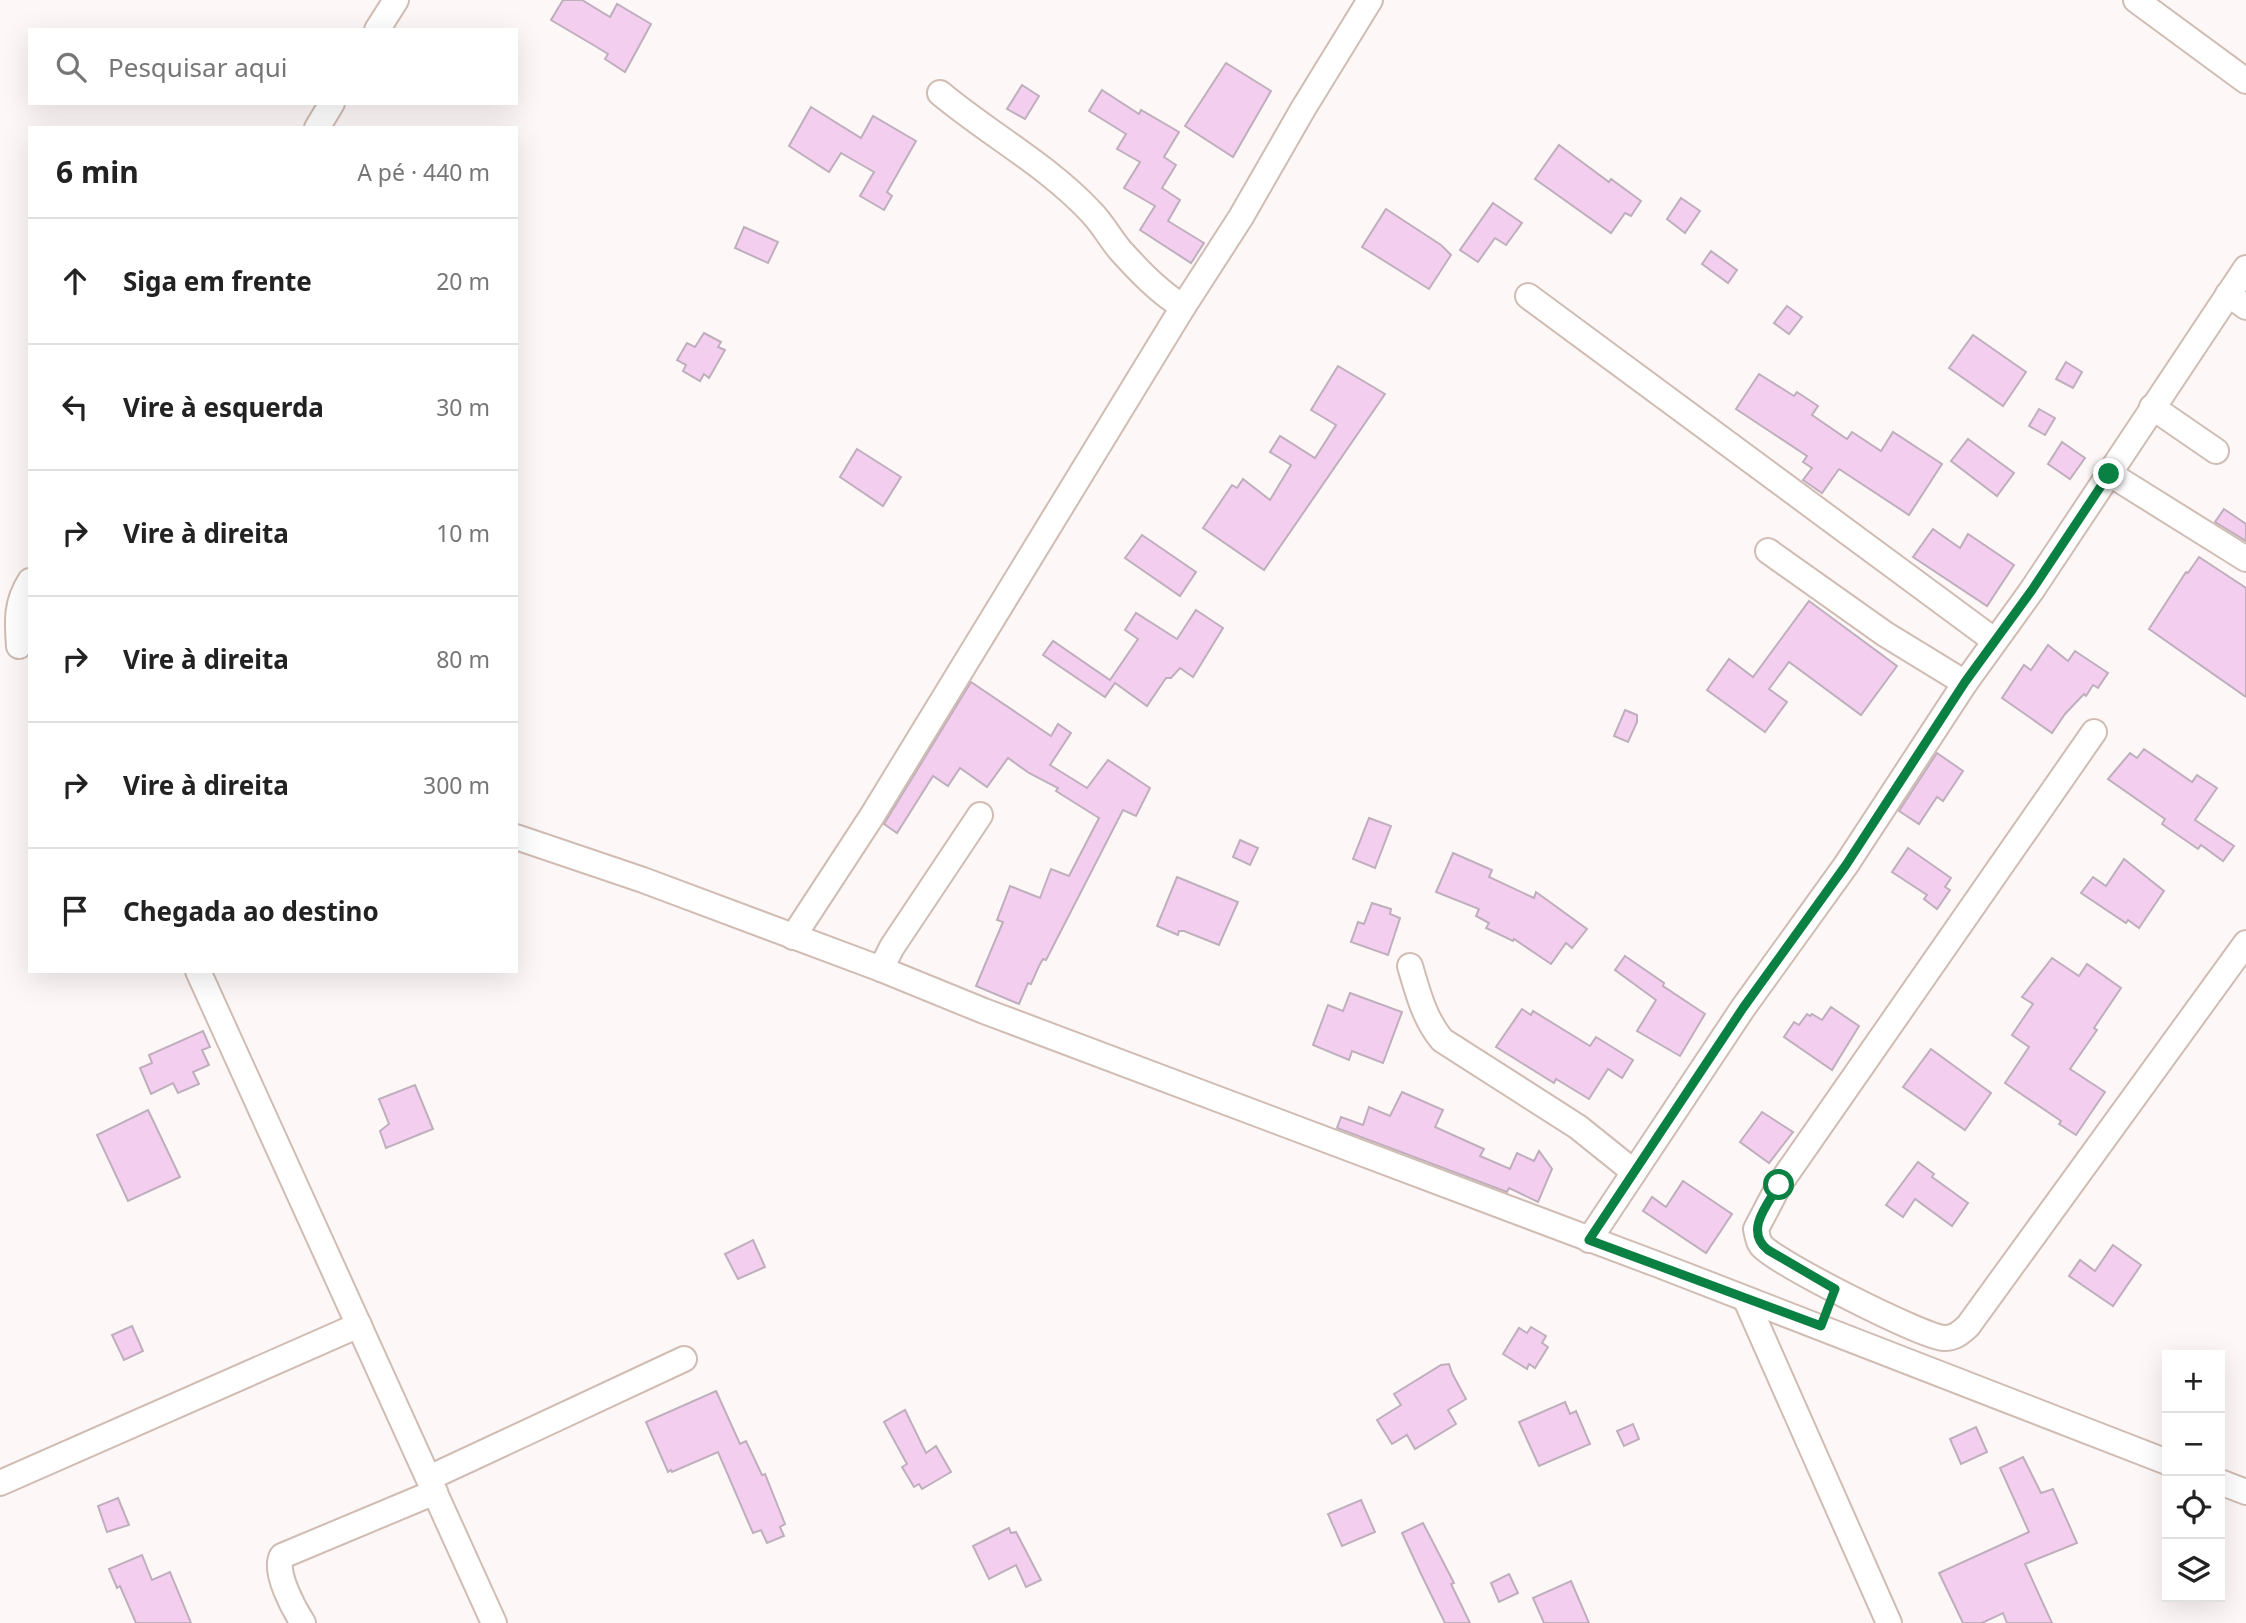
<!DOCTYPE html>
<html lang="pt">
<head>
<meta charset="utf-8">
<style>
  body { margin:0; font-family:"Noto Sans",sans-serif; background:#f6f6f6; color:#222 }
  .controls { position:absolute; right:21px; bottom:21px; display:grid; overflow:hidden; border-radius:0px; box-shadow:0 7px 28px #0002 }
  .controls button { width:63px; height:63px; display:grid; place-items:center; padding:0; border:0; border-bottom:2px solid #e0e0e0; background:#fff; color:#222; font:35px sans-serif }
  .stop { position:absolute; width:21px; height:21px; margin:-16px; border:5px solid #0b8043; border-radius:50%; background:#fff }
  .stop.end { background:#0b8043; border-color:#fff; box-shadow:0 2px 7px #0008 }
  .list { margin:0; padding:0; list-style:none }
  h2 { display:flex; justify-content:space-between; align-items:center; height:91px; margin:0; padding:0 28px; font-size:30px }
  h2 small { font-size:23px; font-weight:400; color:#767676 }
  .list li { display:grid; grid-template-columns:46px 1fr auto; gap:21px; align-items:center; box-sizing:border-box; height:126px; padding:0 28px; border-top:2px solid #e0e0e0 }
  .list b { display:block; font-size:26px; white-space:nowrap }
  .list em { font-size:23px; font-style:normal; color:#767676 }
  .icon { flex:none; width:38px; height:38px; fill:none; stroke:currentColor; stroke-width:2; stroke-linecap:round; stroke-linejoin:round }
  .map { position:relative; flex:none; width:2246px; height:1623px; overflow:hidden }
  .search { position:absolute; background:#fff; box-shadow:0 7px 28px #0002; left:28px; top:28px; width:490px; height:77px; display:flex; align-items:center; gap:18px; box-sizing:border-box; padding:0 24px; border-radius:0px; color:#767676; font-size:26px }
  .panel { position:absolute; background:#fff; box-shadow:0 7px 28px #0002; left:28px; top:126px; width:490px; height:847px; border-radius:0px }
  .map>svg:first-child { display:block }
  .building { fill:#f4ceef; stroke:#bfafbd; stroke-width:2 }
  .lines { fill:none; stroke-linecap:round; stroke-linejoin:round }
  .minor-casing { stroke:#d0bcb3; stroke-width:28 }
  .minor { stroke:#fff; stroke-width:24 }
  .route { stroke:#0b8043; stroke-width:9 }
</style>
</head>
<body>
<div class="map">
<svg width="2246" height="1623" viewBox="0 0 2246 1623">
  <rect width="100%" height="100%" fill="#fdf8f7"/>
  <!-- building -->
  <g class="building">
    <path d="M563,0H582L610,17L617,4L651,24L625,72L605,59L608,54L595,46L551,20Z"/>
    <path d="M1226,63L1271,91L1233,157L1185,126Z"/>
    <path d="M1022,85L1039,96L1025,119L1007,109Z"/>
    <path d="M1102,90L1139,114L1141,110L1179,132L1164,157L1176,165L1162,188L1180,200L1168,221L1204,243L1191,263L1140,230L1155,206L1124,188L1140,162L1117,149L1126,134L1089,111Z"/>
    <path d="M811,107L861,138L873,116L916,141L887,192L892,196L884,210L860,196L874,172L841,153L829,172L789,146Z"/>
    <path d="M1559,145L1609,182L1611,179L1641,201L1631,216L1625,213L1611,233L1535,179Z"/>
    <path d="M1681,198L1700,211L1685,233L1667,219Z"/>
    <path d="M1493,203L1522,223L1506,245L1495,238L1478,262L1460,250Z"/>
    <path d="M1386,209L1441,245L1451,255L1429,289L1362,247Z"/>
    <path d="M744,227L778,242L768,263L735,248Z"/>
    <path d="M1711,251L1737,270L1728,283L1702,264Z"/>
    <path d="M1787,306L1802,317L1789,334L1774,323Z"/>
    <path d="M704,333L721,342L718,347L725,350L709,378L704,374L700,381L683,371L686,365L677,360L687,343L695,347Z"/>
    <path d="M1973,335L2026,372L2003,406L1949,368Z"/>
    <path d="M2066,362L2082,372L2073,388L2056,379Z"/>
    <path d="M1338,366L1385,394L1264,570L1203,528L1232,485L1237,488L1243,479L1270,500L1291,465L1270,452L1280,436L1315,458L1336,425L1311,410Z"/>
    <path d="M1759,374L1794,396L1797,392L1818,406L1812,415L1847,439L1852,432L1881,451L1893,432L1942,464L1909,515L1839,469L1822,493L1803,480L1812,468L1803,462L1807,456L1736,409Z"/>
    <path d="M2039,409L2055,418L2045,435L2029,426Z"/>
    <path d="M1968,439L2014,473L1997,496L1951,461Z"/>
    <path d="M2062,442L2085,458L2070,479L2048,464Z"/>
    <path d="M857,449L901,477L883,506L840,477Z"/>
    <path d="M2224,509L2246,524V541L2215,522Z"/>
    <path d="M1933,529L1960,548L1968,534L2014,565L1987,606L1913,557Z"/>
    <path d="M1142,535L1196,572L1180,596L1125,558Z"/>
    <path d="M2199,557L2246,588V697L2149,629L2186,572L2188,573Z"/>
    <path d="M1809,601L1897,666L1861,715L1789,662L1769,689L1787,702L1765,732L1707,690L1729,659L1753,677Z"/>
    <path d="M1196,610L1223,628L1193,677L1180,668L1171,678H1166L1147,706L1115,683L1105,697L1043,655L1053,641L1110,680L1138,639L1125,630L1136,613L1177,639Z"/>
    <path d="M2048,645L2068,661L2075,651L2108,673L2098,688L2093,685L2086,696L2084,694L2065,714L2052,733L2002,698L2024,665L2031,670Z"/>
    <path d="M971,682L1051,736L1058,724L1071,733L1050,765L1087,788L1108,760L1150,788L1136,816L1123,810L1046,960L1043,959L1039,966L1031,984L1028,983L1019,1004L976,986L1003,922L997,920L1010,886L1040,898L1051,869L1069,876L1099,818L1056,791L1058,788L1029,773L1008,758L987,787L960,768L948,786L933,776L897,833L884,824Z"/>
    <path d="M1625,710L1637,715V722L1628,742L1614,736Z"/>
    <path d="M2144,749L2192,782L2197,775L2217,788L2195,820L2234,846L2223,861L2201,845L2198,849L2162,824L2165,819L2108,779L2130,753L2137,758Z"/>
    <path d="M1937,753L1963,771L1943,801L1937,797L1919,824L1899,811Z"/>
    <path d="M1369,818L1391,826L1375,868L1353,859Z"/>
    <path d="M1240,840L1258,848L1250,865L1233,857Z"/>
    <path d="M1908,848L1951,878L1945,887L1950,890L1937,909L1924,899L1927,895L1892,872Z"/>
    <path d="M1453,853L1492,870L1489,877L1534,898L1536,892L1587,929L1572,948L1566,943L1551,964L1514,939L1513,941L1486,928L1489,923L1476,916L1479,909L1436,892Z"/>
    <path d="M2124,859L2164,891L2139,928L2128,920L2126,923L2081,893L2093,877L2106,886Z"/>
    <path d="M1177,877L1238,902L1219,945L1184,931H1179L1178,935L1157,926Z"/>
    <path d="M1372,903L1391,909L1390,914L1400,918L1388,955L1351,942L1358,922L1364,924Z"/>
    <path d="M1625,956L1664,983L1663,986L1705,1014L1680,1056L1637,1031L1656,1000L1615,970Z"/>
    <path d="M2052,958L2079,976L2087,964L2121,988L2094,1028L2097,1030L2070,1069L2105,1092L2076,1135L2059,1124L2061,1121L2005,1083L2029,1047L2012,1035L2033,1004L2022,997Z"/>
    <path d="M1350,993L1402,1012L1383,1063L1352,1051L1349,1060L1313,1045L1328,1005L1343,1011Z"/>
    <path d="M1831,1007L1859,1026L1832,1070L1784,1037L1794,1022L1799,1025L1807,1014L1810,1016L1812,1014L1822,1020Z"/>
    <path d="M1522,1009L1531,1015L1533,1011L1590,1046L1596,1037L1633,1060L1622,1078L1608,1069L1589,1099L1556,1079L1554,1083L1496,1047Z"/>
    <path d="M203,1031L210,1047L202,1050L209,1065L193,1072L199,1084L178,1093L173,1083L151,1094L140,1068L152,1063L149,1055Z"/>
    <path d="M1931,1049L1991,1093L1965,1130L1903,1087Z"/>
    <path d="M415,1085L433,1129L386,1148L380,1131L389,1124L379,1099Z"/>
    <path d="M1402,1092L1443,1110L1435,1127L1484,1149L1480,1156L1510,1169L1517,1153L1534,1161L1539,1151L1552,1169L1538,1202L1509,1188L1507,1192L1337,1128L1341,1117L1363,1125L1369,1107L1390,1116Z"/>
    <path d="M148,1110L180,1177L128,1201L97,1135Z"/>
    <path d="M1762,1112L1793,1132L1769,1163L1740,1142Z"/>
    <path d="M1918,1162L1934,1174L1932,1177L1968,1203L1952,1226L1915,1199L1903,1217L1886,1205Z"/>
    <path d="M1683,1181L1732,1214L1706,1253L1643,1211L1652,1197L1666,1207Z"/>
    <path d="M753,1240L765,1267L738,1279L725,1254Z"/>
    <path d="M2113,1245L2141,1265L2113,1306L2069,1276L2080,1260L2095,1271Z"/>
    <path d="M132,1326L143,1351L124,1360L112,1335Z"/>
    <path d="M1531,1327L1546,1336L1542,1343L1548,1347L1535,1368L1529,1364L1527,1369L1503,1354L1519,1328L1527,1333Z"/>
    <path d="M1449,1364L1452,1373L1466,1399L1448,1410L1456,1424L1415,1449L1407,1435L1392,1444L1377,1420L1401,1405L1394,1394L1441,1365Z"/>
    <path d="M716,1391L740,1444L746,1441L762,1475L765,1474L785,1524L780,1527L784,1536L767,1543L761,1530L753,1533L718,1452L672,1472L671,1470L668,1472L646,1422Z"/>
    <path d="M1565,1402L1570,1414L1576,1411L1590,1444L1539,1466L1519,1422Z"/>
    <path d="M905,1410L926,1453L936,1446L951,1472L922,1489L919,1484L914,1487L902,1467L907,1464L884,1422Z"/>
    <path d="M1633,1424L1639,1439L1624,1446L1617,1431Z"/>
    <path d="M1976,1427L1987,1452L1961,1464L1950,1439Z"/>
    <path d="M2023,1457L2041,1493L2053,1489L2077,1543L2025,1564L2052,1623H2007L2003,1613L1982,1623H1963L1939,1573L2029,1532L2000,1468Z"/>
    <path d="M118,1498L129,1525L107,1532L98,1506Z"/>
    <path d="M1361,1500L1375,1532L1342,1546L1328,1514Z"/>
    <path d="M1423,1523L1454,1583L1451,1584L1470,1623H1445L1422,1576L1402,1533Z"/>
    <path d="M1009,1528L1011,1533L1016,1532L1041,1580L1026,1587L1016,1565L989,1579L973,1546Z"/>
    <path d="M142,1555L152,1580L170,1572L191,1623H136L120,1586L117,1588L109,1569Z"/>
    <path d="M1509,1574L1518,1593L1499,1602L1491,1583Z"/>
    <path d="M1571,1581L1589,1623H1544L1533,1598Z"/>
  </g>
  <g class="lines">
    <defs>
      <g id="minor">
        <path d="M2136,0L2246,81"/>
        <path d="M377,30L396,0"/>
        <path d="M940,93C989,134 1047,165 1091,212C1102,223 1110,238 1120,250C1139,271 1159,292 1183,307"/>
        <path d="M317,128L332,103"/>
        <path d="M2228,294L2246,307"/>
        <path d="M1528,296L1995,641"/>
        <path d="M2152,407L2216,451"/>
        <path d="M2110,474L2246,559"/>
        <path d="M1768,551L1885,634L1965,683"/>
        <path d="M19,646C17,621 16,603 30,581"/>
        <path d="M2094,732L1779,1185L1756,1229C1757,1234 1758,1241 1761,1245C1774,1262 1923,1337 1944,1338C1955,1338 1960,1333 1968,1326L2246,943"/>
        <path d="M516,837L643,880L881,969L984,1011L1659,1265L2167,1462"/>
        <path d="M793,937L872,816L1183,307L1241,217L1303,109L1370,0"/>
        <path d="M1410,966C1418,993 1424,1018 1442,1040L1578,1127L1634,1172"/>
        <path d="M881,969L892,947L980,815"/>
        <path d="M198,971L494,1623"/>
        <path d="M1589,1240L1743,1008L1846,865L1965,683L2032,590L2246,268"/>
        <path d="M1746,1300L1889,1623"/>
        <path d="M429,1478L684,1359"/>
        <path d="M2220,1482L2246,1492"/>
        <path d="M0,1483L359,1325"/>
        <path d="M303,1623C294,1609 273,1571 282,1556L435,1492"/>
      </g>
    </defs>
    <!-- minor casing -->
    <use href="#minor" class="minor-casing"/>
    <!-- minor -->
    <use href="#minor" class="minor"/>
  </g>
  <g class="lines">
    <!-- route -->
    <path class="route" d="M1779,1185C1767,1205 1744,1231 1768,1250L1835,1289L1821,1326L1589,1240L1743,1008L1846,865L1965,682L2032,590L2109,474"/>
  </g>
</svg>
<div class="controls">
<button>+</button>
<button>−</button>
<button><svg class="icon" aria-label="locate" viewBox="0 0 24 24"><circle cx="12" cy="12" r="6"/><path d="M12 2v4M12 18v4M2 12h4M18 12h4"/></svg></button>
<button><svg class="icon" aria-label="layers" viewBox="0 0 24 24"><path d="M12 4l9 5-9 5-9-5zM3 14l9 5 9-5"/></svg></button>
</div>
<div class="stop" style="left:1779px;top:1185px"></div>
<div class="stop end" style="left:2109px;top:474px"></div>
<div class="search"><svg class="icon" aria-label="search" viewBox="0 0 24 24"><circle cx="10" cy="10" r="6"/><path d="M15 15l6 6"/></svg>Pesquisar aqui</div>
<section class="panel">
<h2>6 min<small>A pé · 440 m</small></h2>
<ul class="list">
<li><svg class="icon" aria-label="ahead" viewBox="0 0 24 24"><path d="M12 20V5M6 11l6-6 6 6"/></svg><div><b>Siga em frente</b></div><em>20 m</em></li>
<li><svg class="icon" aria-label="left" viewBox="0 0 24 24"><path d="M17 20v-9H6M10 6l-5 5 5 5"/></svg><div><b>Vire à esquerda</b></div><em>30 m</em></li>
<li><svg class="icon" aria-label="right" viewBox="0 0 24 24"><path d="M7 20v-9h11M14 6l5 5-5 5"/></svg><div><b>Vire à direita</b></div><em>10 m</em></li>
<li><svg class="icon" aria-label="right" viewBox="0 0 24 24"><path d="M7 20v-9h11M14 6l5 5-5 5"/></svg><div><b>Vire à direita</b></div><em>80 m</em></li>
<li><svg class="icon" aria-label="right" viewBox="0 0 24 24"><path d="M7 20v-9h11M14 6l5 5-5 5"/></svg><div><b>Vire à direita</b></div><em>300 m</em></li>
<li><svg class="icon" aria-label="arrive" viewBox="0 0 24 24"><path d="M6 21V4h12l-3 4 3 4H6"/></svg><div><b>Chegada ao destino</b></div></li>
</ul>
</section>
</div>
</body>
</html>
